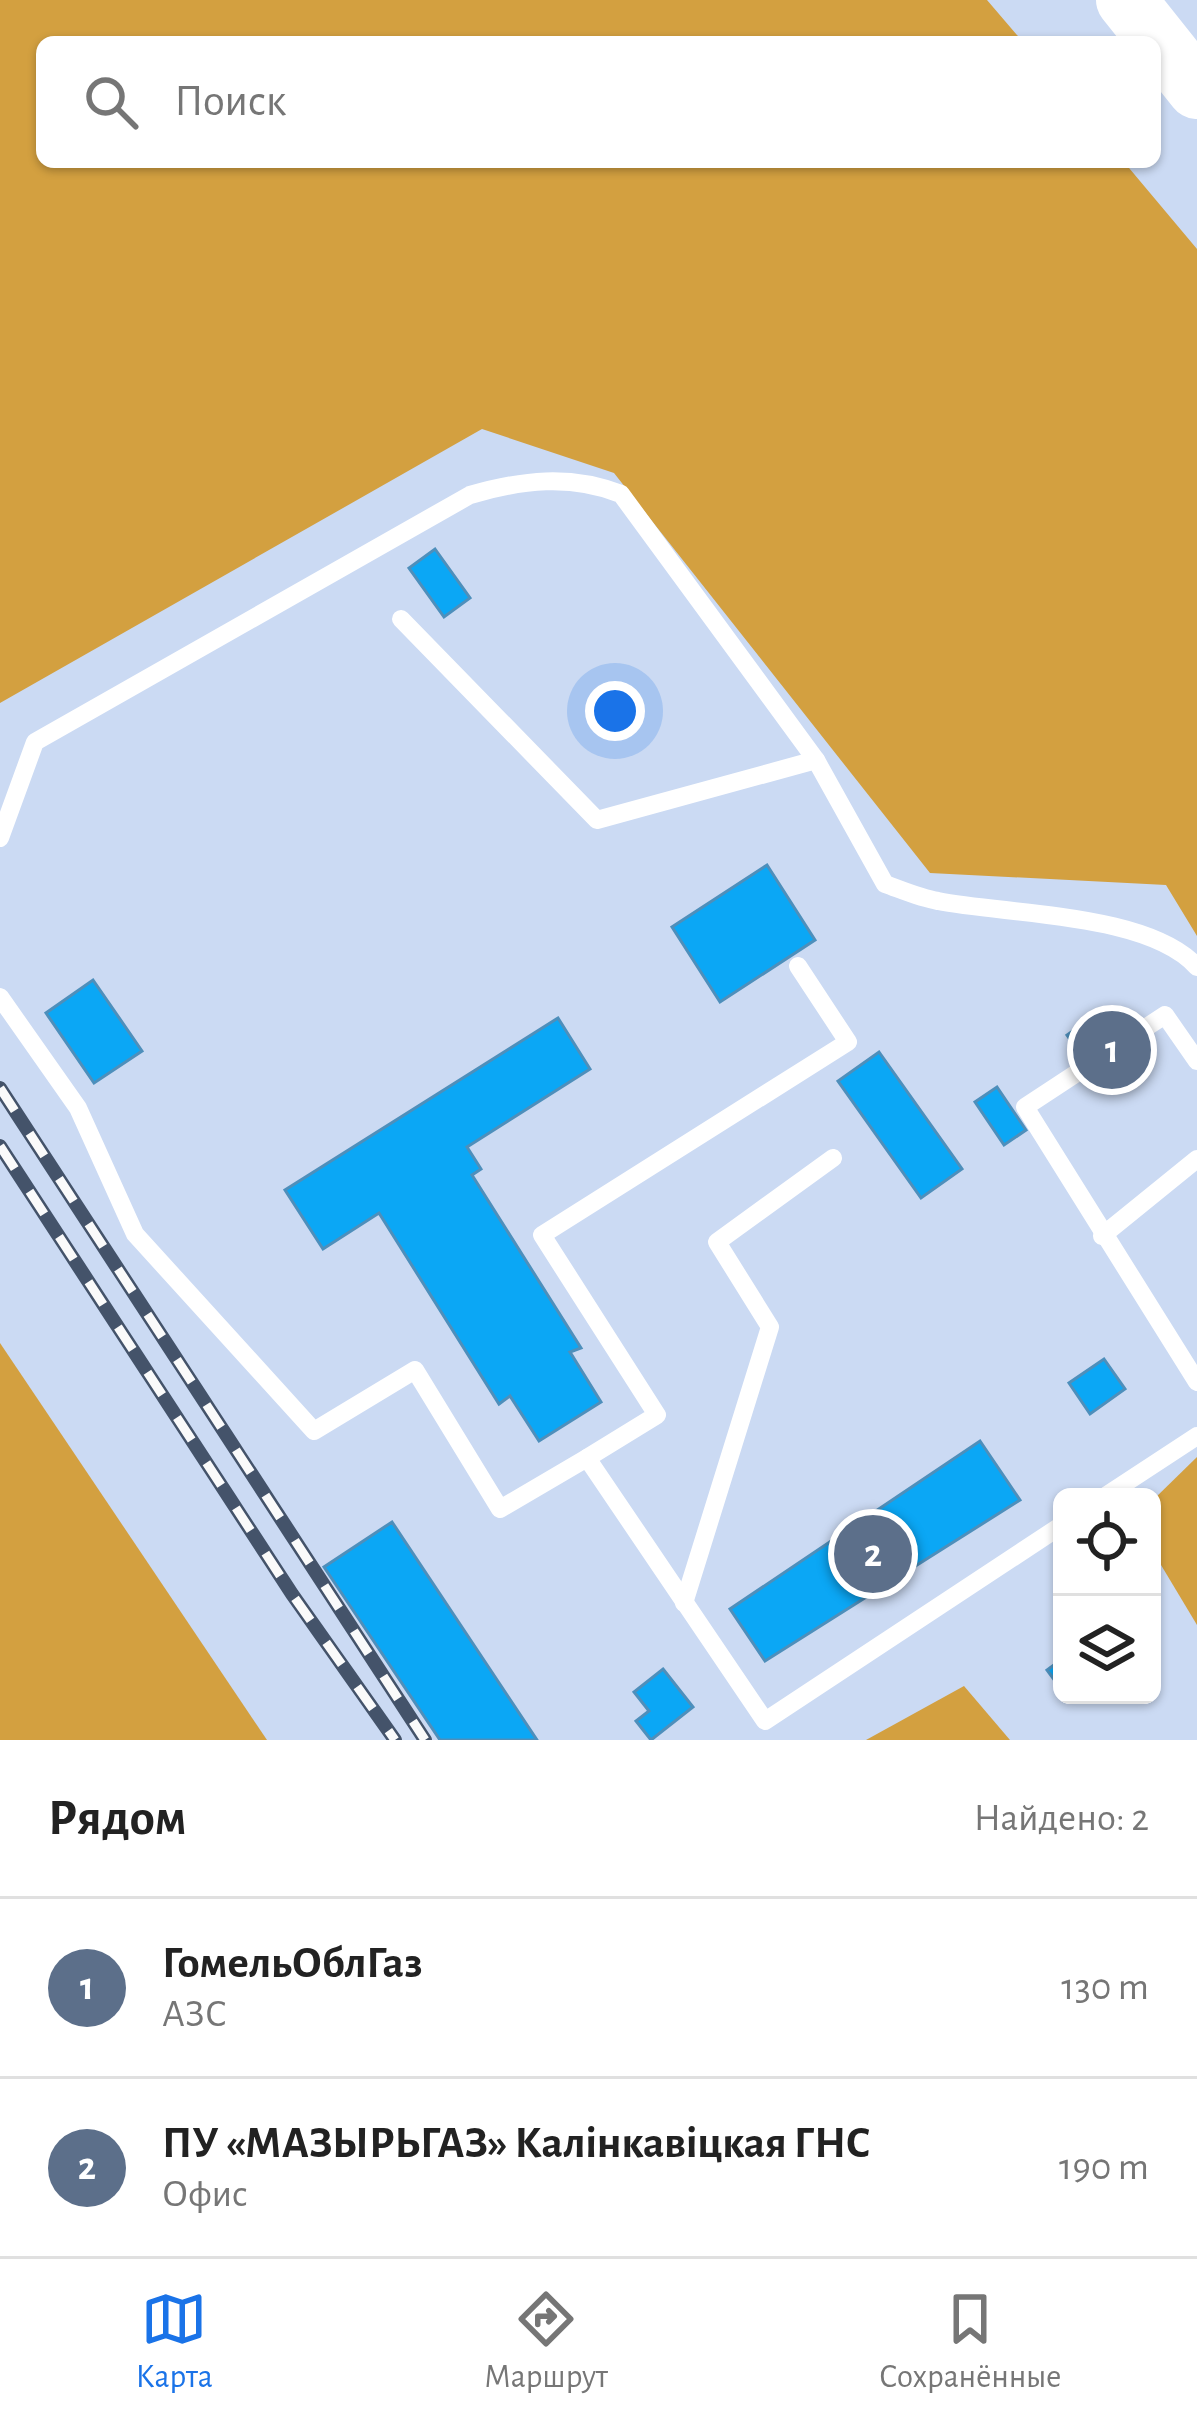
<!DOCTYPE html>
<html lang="ru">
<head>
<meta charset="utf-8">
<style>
  body { margin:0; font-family:"Alegreya Sans",sans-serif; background:#f6f6f6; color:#222 }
  .controls { position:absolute; right:36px; bottom:36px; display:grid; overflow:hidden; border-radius:18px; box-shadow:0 3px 9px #0004 }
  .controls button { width:108px; height:108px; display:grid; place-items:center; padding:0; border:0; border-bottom:3px solid #e0e0e0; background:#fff; color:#222; font:60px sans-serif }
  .you { position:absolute; left:615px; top:711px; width:42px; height:42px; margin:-30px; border:9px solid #fff; border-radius:50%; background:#1a73e8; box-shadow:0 0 0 18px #1a73e833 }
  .badge { display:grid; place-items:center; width:78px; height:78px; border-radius:50%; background:#1a73e8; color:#fff; font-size:39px; font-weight:700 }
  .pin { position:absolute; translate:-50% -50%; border:6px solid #fff; box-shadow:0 3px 12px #0006 }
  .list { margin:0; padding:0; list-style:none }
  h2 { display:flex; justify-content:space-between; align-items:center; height:156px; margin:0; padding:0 48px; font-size:51px }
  h2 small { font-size:39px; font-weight:400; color:#767676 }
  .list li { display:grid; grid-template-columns:78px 1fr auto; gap:36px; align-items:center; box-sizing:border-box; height:180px; padding:0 48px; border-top:3px solid #e0e0e0 }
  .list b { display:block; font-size:45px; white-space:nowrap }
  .list p { margin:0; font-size:39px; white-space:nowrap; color:#767676 }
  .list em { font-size:39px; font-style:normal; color:#767676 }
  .icon { flex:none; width:66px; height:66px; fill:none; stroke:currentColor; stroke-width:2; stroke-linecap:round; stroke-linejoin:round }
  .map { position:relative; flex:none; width:1197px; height:1740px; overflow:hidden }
  .search { position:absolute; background:#fff; box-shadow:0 3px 9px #0004; left:36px; right:36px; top:36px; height:132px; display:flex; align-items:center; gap:30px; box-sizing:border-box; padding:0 42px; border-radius:18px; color:#767676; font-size:45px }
  .sheet { height:516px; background:#fff }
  nav { display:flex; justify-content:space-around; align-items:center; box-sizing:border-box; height:168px; border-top:3px solid #e0e0e0; background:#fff; font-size:33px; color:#767676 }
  nav a { display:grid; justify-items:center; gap:6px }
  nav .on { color:#1a73e8 }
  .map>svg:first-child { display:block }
  .forest { fill:#d3a040 }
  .building { fill:#0ba7f5; stroke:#4e8fbb; stroke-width:3 }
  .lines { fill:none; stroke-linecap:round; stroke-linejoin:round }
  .lane { stroke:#fff; stroke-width:18 }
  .primary { stroke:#fff; stroke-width:60 }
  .rail-casing { stroke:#44536a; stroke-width:14 }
  .rail { stroke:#fafafa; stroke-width:9; stroke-dasharray:27; stroke-linecap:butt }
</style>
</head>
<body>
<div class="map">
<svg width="1197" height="1740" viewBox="0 0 1197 1740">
  <rect width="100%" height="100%" fill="#cbdaf3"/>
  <!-- forest -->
  <g class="forest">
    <path d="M0,0H987L1023,42H42V162H1124L1197,249V936L1166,885L930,873L614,473L482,429L0,703Z"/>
    <path d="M0,1343L267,1740H0Z"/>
    <path d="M1197,1457V1625L1152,1550V1501Z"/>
    <path d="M964,1686L1010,1740H866Z"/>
  </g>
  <!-- building -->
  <g class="building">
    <path d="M435,549L470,598L444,617L409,568Z"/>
    <path d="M767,865L815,940L720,1002L672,927Z"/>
    <path d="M93,980L142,1051L94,1083L46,1013Z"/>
    <path d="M1098,1013L1137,1070L1106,1092L1067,1035Z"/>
    <path d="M558,1018L590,1069L467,1147L481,1169L472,1175L581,1348L570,1352L601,1402L539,1441L510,1396L499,1404L379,1213L323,1249L285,1190Z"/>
    <path d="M879,1052L962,1169L921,1198L838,1081Z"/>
    <path d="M997,1087L1026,1130L1004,1145L975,1102Z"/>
    <path d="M1104,1359L1125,1389L1090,1414L1069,1383Z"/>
    <path d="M980,1441L1020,1500L765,1661L730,1609Z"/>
    <path d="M392,1522L537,1740H440L324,1567Z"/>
    <path d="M1062,1659V1688L1061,1689L1047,1670Z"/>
    <path d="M663,1669L693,1707L651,1740L636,1721L649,1711L634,1692Z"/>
  </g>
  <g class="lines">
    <!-- lane -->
    <g class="lane">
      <path d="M401,619L597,820L816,760L885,884C902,890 920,898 938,901C1009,915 1149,913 1197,967"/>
      <path d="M0,838L35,742L470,495C522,480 570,474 621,494L816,760"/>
      <path d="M0,997L78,1108L135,1234L314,1431L415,1370L500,1509L587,1458L765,1721L1062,1525"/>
      <path d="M1197,1061L1165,1015L1025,1107L1197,1382"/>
      <path d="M1102,1236L1197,1159"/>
      <path d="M587,1458L657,1415L542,1235L848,1042L798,966"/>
      <path d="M1104,1497L1197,1436"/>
      <path d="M684,1603L770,1327L717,1242L833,1158"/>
    </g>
    <!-- primary -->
    <path class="primary" d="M1126,0L1197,89"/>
    <defs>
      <g id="rail">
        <path d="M0,1088L425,1740"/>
        <path d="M0,1146L292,1594L395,1740"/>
      </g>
    </defs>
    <!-- rail casing -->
    <use href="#rail" class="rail-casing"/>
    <!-- rail -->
    <use href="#rail" class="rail"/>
  </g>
</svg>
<div class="controls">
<button><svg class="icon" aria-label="locate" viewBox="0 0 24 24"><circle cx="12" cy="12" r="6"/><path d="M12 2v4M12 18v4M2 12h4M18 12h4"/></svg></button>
<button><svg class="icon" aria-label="layers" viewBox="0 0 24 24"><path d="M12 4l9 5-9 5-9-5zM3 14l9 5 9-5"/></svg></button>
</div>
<div class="you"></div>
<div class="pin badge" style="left:1112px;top:1050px;background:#5c6f8a">1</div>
<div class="pin badge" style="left:873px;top:1554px;background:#5c6f8a">2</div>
<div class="search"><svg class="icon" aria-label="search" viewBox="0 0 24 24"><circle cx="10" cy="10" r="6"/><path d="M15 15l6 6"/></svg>Поиск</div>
</div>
<section class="sheet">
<h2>Рядом<small>Найдено: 2</small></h2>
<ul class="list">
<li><span class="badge" style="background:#5c6f8a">1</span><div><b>ГомельОблГаз</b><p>АЗС</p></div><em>130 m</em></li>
<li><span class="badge" style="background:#5c6f8a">2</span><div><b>ПУ «МАЗЫРЬГАЗ» Калінкавіцкая ГНС</b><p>Офис</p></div><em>190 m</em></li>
</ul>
</section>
<nav>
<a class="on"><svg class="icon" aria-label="map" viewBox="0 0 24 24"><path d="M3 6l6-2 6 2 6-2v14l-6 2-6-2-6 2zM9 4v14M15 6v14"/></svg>Карта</a>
<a><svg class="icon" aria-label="directions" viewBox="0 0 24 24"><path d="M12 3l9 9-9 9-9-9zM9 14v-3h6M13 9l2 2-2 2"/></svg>Маршрут</a>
<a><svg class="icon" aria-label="saved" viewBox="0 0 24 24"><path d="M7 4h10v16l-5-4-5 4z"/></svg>Сохранённые</a>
</nav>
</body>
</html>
